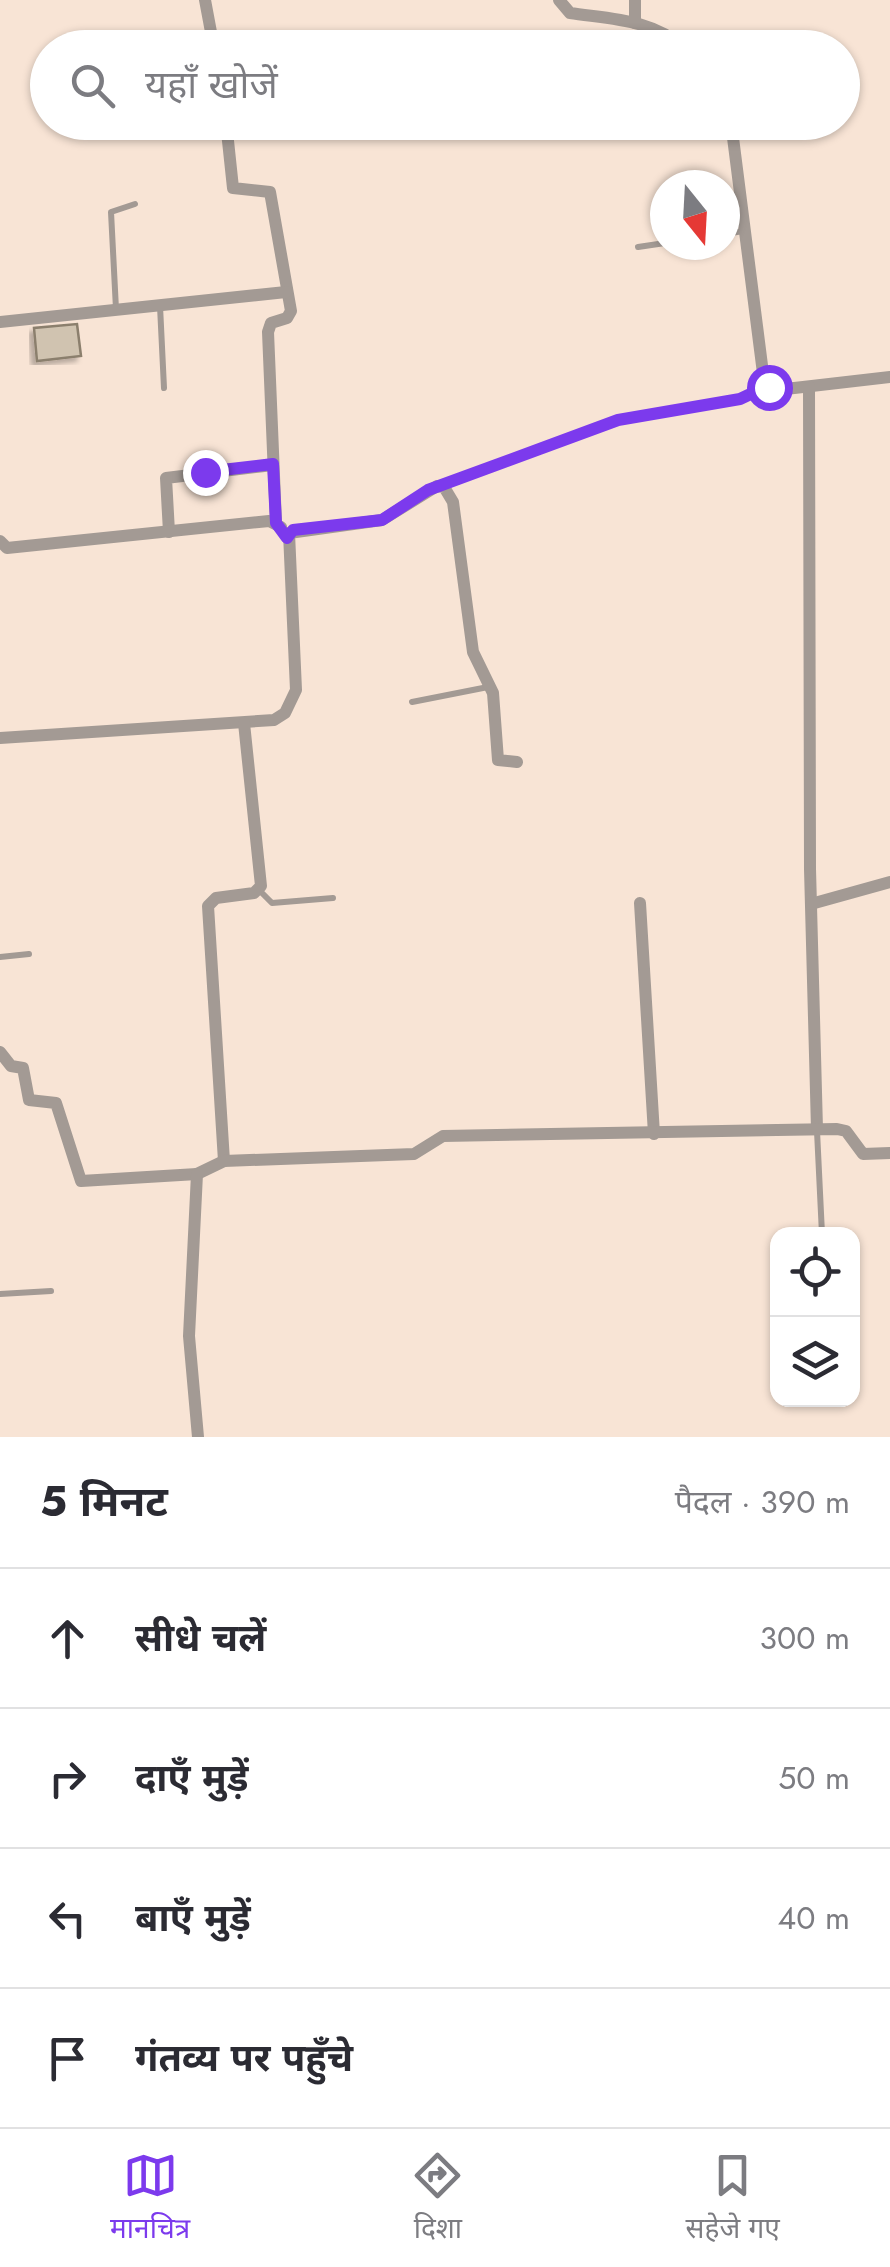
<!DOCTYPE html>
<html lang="hi">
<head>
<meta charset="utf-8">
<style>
  body { margin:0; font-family:Jost,"Noto Sans Devanagari",sans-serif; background:#f7f7f7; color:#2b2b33 }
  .controls { position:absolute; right:30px; bottom:30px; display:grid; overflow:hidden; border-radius:20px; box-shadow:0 2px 8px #0004 }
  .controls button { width:90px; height:90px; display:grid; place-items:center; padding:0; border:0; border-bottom:2px solid #e1e1e2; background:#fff; color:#2b2b33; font:50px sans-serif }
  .compass { position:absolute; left:650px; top:170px; width:90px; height:90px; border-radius:50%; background:#fff; box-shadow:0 2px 8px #0004; rotate:162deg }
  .stop { position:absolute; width:30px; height:30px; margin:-22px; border:8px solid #7c3aed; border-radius:50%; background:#fff }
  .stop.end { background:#7c3aed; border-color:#fff; box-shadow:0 2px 10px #0008 }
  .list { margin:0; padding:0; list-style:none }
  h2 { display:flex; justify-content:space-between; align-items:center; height:130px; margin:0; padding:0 40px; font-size:42px }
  h2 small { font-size:32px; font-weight:400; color:#7c7c81 }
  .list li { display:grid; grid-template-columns:65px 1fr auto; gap:30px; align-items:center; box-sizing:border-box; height:140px; padding:0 40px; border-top:2px solid #e1e1e2 }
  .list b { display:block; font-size:38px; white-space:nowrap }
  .list em { font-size:32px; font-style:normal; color:#7c7c81 }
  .icon { flex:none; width:55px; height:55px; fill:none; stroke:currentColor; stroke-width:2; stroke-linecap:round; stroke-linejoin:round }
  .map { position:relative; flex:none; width:890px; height:1437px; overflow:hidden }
  .search { position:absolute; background:#fff; box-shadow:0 2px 8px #0004; left:30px; right:30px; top:30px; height:110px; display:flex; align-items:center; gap:25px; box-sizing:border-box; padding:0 35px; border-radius:55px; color:#7c7c81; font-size:38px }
  .sheet { height:690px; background:#fff }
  nav { display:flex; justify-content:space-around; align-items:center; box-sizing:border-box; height:140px; border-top:2px solid #e1e1e2; background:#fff; font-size:28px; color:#7c7c81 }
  nav a { display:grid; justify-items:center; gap:5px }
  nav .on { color:#7c3aed }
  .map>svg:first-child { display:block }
  .building { fill:#d0c3b0; stroke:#8b7f6d; stroke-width:2.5; filter:url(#shadow) }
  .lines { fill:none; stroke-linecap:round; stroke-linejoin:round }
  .path { stroke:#a6978c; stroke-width:2.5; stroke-dasharray:8 8; stroke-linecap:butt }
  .service { stroke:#a39a94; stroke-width:6 }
  .minor { stroke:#a39a94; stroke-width:12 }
  .route { stroke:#7c3aed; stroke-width:12 }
</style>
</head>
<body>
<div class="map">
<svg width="890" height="1437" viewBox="0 0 890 1437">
  <defs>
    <filter id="shadow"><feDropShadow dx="-4.5" dy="4.5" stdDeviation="2.5" flood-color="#0004"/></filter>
  </defs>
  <rect width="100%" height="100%" fill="#f8e4d5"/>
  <!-- building -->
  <path class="building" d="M77,324L81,356L37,361L34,328Z"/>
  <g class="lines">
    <!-- path -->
    <path class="path" d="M456,482L618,421L740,399L758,391"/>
    <!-- service -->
    <g class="service">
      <path d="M725,234L743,231"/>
      <path d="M638,247L665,243"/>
      <path d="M160,306L164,388"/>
      <path d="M116,309L111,212L135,204"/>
      <path d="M412,702L488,687"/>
      <path d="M259,890L272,903L333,898"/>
      <path d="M0,957L29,954"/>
      <path d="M817,1131L822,1234"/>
      <path d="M0,1294L51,1291"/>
    </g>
    <!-- minor -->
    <g class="minor">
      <path d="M205,0L214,48"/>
      <path d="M559,0L570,13C610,19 653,19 684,48"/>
      <path d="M635,0V23"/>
      <path d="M226,122L233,188L270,192L291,311L287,318L271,323L268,332L276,523"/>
      <path d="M731,122L764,381L777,390L890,377"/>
      <path d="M0,322L286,292"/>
      <path d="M809,387L810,869L817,1129"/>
      <path d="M169,532L166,478L273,465"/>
      <path d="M0,541L7,548L269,521L281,527"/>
      <path d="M0,738L274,720L285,713L296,690L289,533L382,520L437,486L444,487L453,502L473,652L493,693L498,760L517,762"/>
      <path d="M640,903L654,1134"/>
      <path d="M811,904L890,882"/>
      <path d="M0,1052L11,1066L23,1068L29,1100L56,1103L81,1181L197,1174"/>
      <path d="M224,1161L208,906L216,898L254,893L261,886L244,723"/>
      <path d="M198,1437L189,1336L197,1174L224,1161L414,1154L443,1136L837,1129L846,1131L863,1154L890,1153"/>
    </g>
  </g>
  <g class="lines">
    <!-- route -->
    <path class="route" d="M205,472L273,464L276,523L287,538L293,530L382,520L428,490L618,420L740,399L759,390L764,381L769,387"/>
  </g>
</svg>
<div class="controls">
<button><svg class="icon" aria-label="locate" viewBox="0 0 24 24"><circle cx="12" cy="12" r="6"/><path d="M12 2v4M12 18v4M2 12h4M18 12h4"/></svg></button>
<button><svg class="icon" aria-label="layers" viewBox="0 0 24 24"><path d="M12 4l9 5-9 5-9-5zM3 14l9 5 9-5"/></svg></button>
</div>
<svg class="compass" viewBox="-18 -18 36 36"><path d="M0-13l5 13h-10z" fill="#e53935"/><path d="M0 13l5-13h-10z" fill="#7c7c81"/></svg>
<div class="stop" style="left:769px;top:387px"></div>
<div class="stop end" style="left:205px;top:472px"></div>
<div class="search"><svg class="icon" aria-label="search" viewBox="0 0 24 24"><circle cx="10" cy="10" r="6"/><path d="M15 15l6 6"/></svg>यहाँ खोजें</div>
</div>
<section class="sheet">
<h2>5 मिनट<small>पैदल · 390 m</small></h2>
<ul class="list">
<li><svg class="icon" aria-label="ahead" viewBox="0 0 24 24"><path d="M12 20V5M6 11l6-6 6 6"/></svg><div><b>सीधे चलें</b></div><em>300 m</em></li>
<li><svg class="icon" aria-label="right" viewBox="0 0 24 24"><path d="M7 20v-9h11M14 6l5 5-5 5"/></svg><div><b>दाएँ मुड़ें</b></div><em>50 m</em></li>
<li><svg class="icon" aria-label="left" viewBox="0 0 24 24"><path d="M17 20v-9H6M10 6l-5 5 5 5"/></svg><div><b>बाएँ मुड़ें</b></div><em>40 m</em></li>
<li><svg class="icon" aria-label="arrive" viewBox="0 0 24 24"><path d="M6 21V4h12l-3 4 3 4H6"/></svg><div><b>गंतव्य पर पहुँचे</b></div></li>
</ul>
</section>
<nav>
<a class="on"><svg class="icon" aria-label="map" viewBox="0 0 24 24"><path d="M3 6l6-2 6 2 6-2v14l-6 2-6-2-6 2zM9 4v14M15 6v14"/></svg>मानचित्र</a>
<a><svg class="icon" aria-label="directions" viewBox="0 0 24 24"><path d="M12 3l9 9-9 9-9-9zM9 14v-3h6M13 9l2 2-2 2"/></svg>दिशा</a>
<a><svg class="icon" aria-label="saved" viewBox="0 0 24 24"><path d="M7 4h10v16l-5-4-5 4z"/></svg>सहेजे गए</a>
</nav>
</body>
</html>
